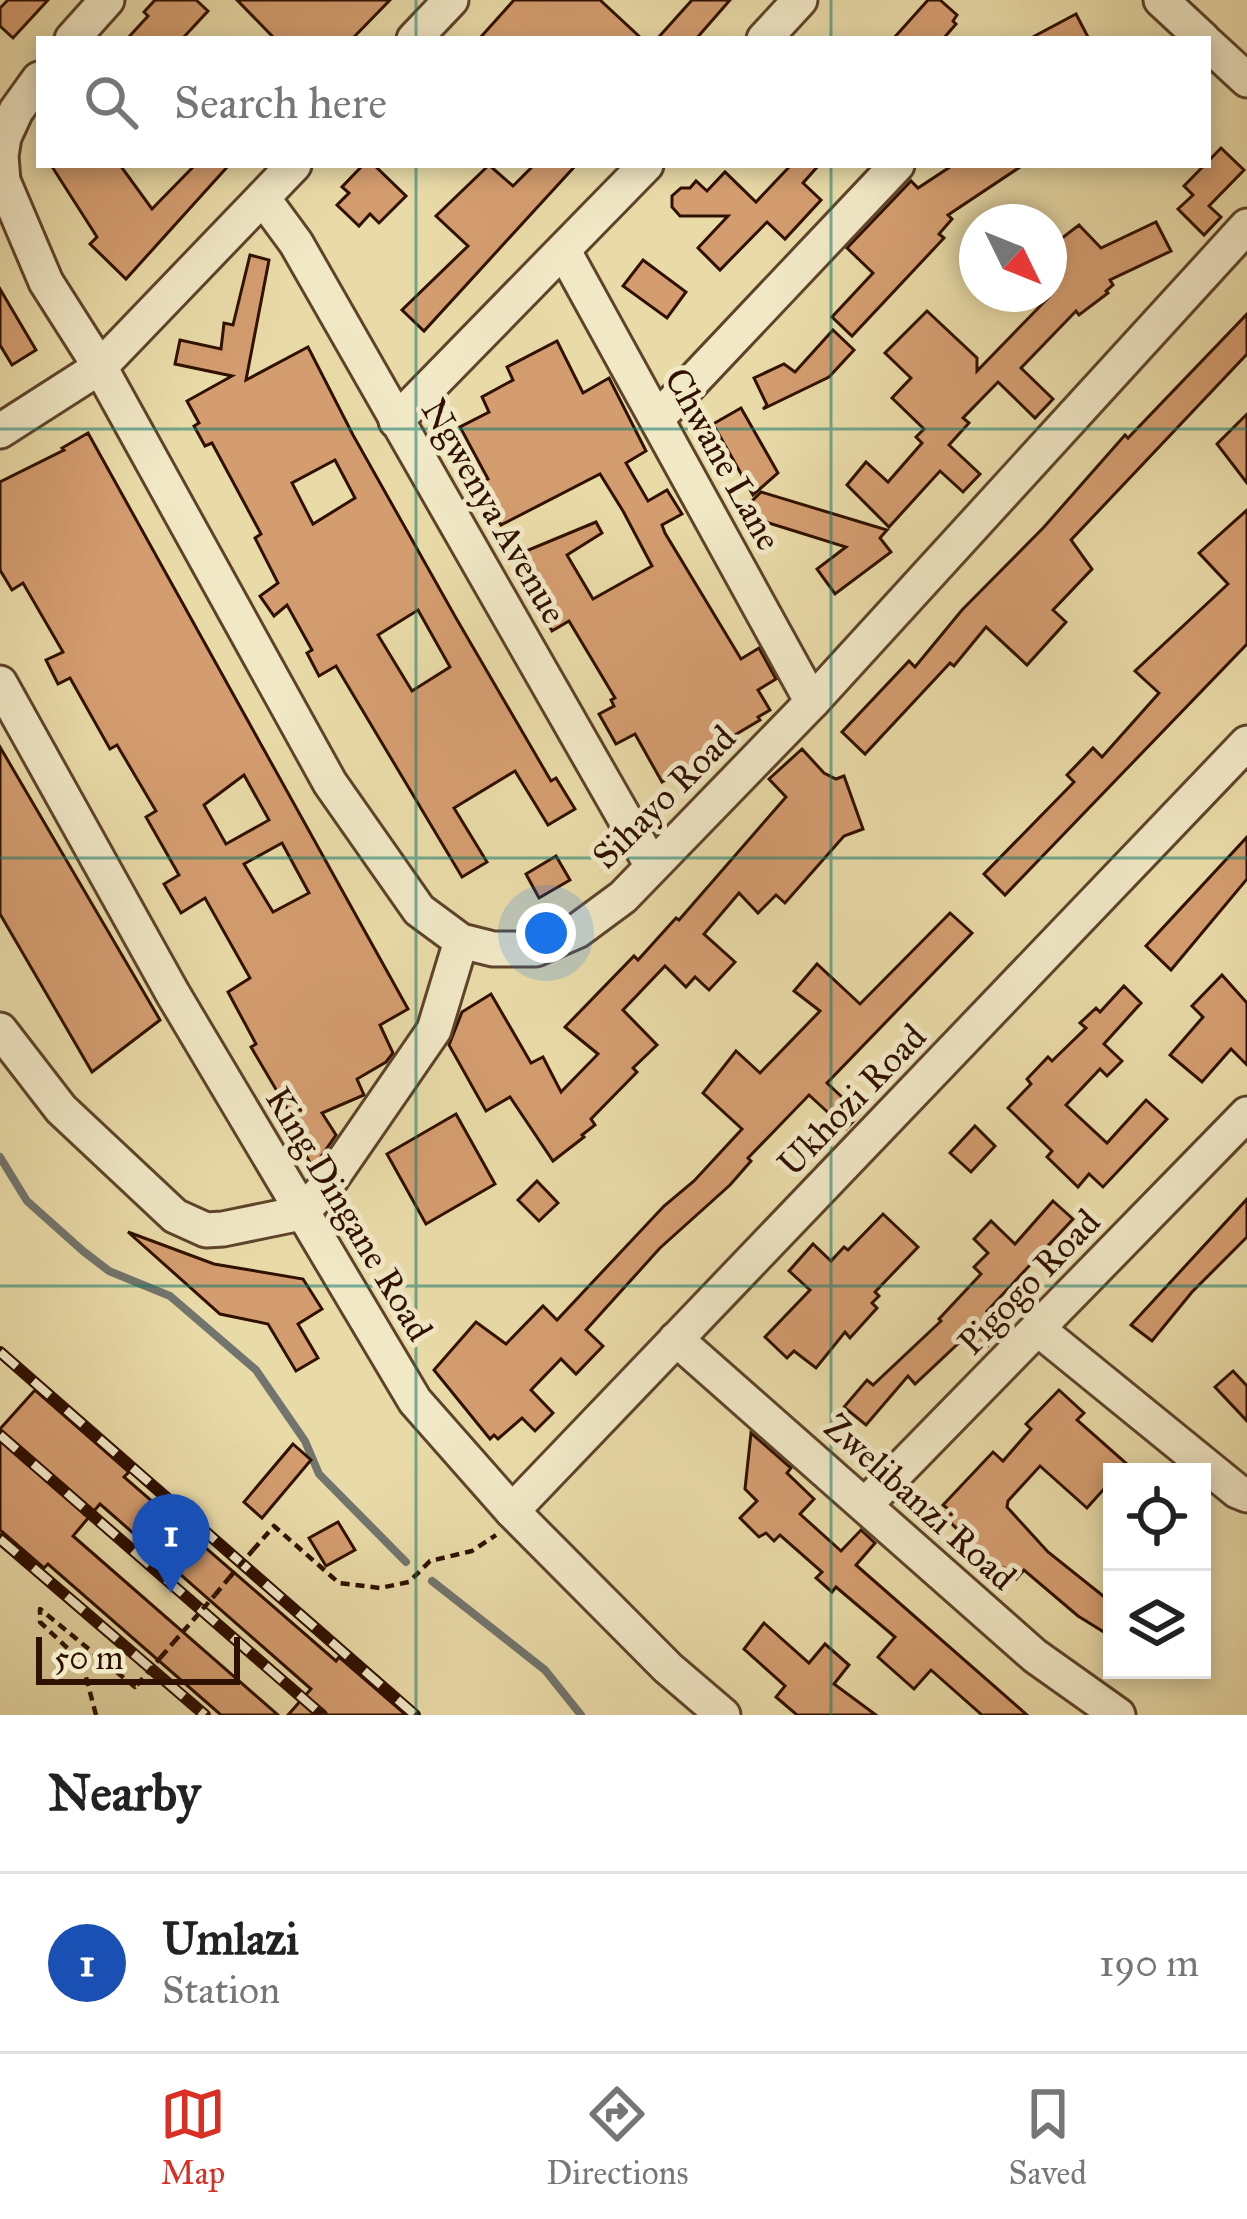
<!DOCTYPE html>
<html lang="en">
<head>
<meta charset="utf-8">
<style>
  body { margin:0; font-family:"IM FELL Great Primer",serif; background:#f6f6f6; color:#222 }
  .controls { position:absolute; right:36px; bottom:36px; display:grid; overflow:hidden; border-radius:0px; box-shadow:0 6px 18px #0003 }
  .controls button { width:108px; height:108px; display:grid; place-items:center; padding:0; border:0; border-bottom:3px solid #e0e0e0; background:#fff; color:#222; font:60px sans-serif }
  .compass { position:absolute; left:959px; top:204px; width:108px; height:108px; border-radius:50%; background:#fff; box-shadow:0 6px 18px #0003; rotate:133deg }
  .scale { position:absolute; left:36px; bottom:30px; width:204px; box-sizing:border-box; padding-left:12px; border:6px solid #301000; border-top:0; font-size:33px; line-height:42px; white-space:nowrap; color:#301000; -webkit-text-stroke:9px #f1e8c6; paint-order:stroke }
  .you { position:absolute; left:546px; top:933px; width:42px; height:42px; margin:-30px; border:9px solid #fff; border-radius:50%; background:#1a73e8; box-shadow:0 0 0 18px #1a73e833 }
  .badge { display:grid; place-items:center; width:78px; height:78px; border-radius:50%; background:#d93025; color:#fff; font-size:39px; font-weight:700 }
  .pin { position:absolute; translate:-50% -99px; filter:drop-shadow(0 3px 6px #0008) }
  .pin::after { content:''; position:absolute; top:63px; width:42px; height:36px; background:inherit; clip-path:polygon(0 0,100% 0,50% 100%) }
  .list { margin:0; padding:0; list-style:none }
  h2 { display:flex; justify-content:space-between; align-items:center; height:156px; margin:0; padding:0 48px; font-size:51px }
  h2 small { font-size:39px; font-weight:400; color:#767676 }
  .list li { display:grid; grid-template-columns:78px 1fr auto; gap:36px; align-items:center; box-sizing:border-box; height:180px; padding:0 48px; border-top:3px solid #e0e0e0 }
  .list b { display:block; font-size:45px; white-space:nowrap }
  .list p { margin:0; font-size:39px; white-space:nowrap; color:#767676 }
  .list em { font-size:39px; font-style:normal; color:#767676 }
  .icon { flex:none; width:66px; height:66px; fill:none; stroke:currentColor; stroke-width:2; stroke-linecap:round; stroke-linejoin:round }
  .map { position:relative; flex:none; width:1247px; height:1715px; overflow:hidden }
  .search { position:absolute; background:#fff; box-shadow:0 6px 18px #0003; left:36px; right:36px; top:36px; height:132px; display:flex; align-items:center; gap:30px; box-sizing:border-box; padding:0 42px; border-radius:0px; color:#767676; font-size:45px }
  .sheet { height:336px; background:#fff }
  nav { display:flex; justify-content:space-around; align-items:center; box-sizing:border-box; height:168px; border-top:3px solid #e0e0e0; background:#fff; font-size:33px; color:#767676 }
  nav a { display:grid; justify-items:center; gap:6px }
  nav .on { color:#d93025 }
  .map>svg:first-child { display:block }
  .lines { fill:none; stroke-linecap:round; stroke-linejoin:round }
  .stream { stroke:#72756d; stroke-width:8 }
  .building { fill:#d49d70; stroke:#301000; stroke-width:3; fill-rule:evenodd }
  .minor-casing { stroke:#5e432a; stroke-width:39 }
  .path { stroke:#301000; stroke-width:4.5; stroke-dasharray:9 6; stroke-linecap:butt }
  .minor { stroke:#f1e8c6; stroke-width:33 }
  .rail-casing { stroke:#301000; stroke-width:12 }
  .rail { stroke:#f1e8c6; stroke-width:8; stroke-dasharray:22; stroke-linecap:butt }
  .path-bridge { stroke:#301000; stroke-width:4.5; stroke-dasharray:9 6; stroke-linecap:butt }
  .grid { fill:none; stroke:#0f766e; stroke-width:3; stroke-opacity:0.55 }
  .labels { text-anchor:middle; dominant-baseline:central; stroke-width:10; stroke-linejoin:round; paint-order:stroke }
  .street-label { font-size:36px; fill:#301000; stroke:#f1e8c6 }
</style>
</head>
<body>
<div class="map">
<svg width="1247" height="1715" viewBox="0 0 1247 1715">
  <rect width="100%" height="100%" fill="#e9dba8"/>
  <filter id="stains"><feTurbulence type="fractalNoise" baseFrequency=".00167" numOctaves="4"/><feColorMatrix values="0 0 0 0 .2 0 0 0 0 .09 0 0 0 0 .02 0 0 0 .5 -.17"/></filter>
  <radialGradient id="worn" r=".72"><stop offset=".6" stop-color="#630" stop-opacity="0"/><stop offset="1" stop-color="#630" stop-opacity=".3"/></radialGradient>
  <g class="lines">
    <!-- stream -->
    <g class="stream">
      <path d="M0,1157L27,1201L83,1251L109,1271L170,1296L256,1370L305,1441L319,1474L406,1562"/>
      <path d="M432,1581L545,1670L581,1715"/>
    </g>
  </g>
  <!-- building -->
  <g class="building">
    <path d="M8,0H48L13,38L0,26V8Z"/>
    <path d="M155,0H196L208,11L182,39H127L148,16L144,12Z"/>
    <path d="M237,0H390L352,39H275Z"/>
    <path d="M514,0H600L642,39H479Z"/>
    <path d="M692,0H730L696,39H657Z"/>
    <path d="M928,0H940L957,15L953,21L956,24L943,39H893Z"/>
    <path d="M1076,14L1089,39H1029Z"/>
    <path d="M1221,148L1244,170L1209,206L1221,217L1204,235L1178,209L1193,195L1184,186Z"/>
    <path d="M51,165H120L152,209L195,165H229L126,279L90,244L97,237Z"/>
    <path d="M363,165H374L406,196L379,223L370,214L359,226L337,205L349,193L342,187Z"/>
    <path d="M489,165L513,186L534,165H576L424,331L402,310L468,246L436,216Z"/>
    <path d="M791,165H819L803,183L821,200L785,239L767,222L720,270L698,248L728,216H680L672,207V196L681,188H690L696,181L707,191L725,172L756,202Z"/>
    <path d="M953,165H1023L948,215L952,219L939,234L944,238L852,336L832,317L873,273L847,248L911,181L918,188Z"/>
    <path d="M1156,222L1171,251L1110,280L1113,285L1106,291L1108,293L1079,315L1076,311L1021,368L1053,399L1035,418L998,382L963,418L969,423L949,445L980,474L963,492L940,471L889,527L847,485L866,462L888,482L922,443L916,437L924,429L892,398L911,378L885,353L927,311L977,358V371L1049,297V248L1079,225L1101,248Z"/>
    <path d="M250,255L269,260L246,380L308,347L353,435L456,618L551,781L556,778L575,809L548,825L515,771L454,808L487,862L462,877L336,666L319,676L307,653L312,650L287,605L274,616L260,596L278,583L255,538L261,534L212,443L205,446L194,426L199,423L187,401L232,376L175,364L180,340L221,349L224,323L233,325ZM335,460L355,498L313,524L292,483ZM418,610L450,667L412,691L378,635Z"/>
    <path d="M643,260L686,292L667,318L623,286Z"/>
    <path d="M0,289L36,350L12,365L0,345Z"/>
    <path d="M1247,314V354L1071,540L1092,569L1053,610L1066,622L1027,665L986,627L954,666L950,663L865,754L842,732L909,661L915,667L962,610L1044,527L1125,435L1128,438Z"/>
    <path d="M833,330L854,350L829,377L763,409L767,405L754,378L784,364L795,372Z"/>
    <path d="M557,341L583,393L609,378L646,451L626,463L648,501L667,490L682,514L662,525L665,533L741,659L759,648L776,679L758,690L770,710L758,717L760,720L708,751L711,755L662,782L635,734L616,744L599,714L614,706L611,700L615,698L569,621L552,631L514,556L596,522L602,533L567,555L593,599L652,566L623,511L600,474L501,525L478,485L488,479L460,427L489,412L482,397L513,380L507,367Z"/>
    <path d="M741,408L778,473L753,495L713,424Z"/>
    <path d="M1247,414V483L1217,444Z"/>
    <path d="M88,433L408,1009L380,1025L393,1053L386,1062L357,1079L364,1095L322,1113L336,1135L313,1168L304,1152L307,1150L291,1129L297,1125L251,1047L256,1044L228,992L250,978L205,898L181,913L164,884L179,875L146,817L156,811L117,745L110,749L70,678L58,684L46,660L63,652L23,583L12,590L0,570V482L64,450L62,448ZM244,775L269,820L226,844L204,805ZM282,843L309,893L273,912L244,864Z"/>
    <path d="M761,492L887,530L880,538L891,552L835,594L817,569L846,547L753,518L744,509Z"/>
    <path d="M1247,510V644L1005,895L984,874L1074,782L1067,775L1093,748L1102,757L1159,693L1135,671L1228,584L1199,553Z"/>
    <path d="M0,747L160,1020L92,1072L0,914Z"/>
    <path d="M802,749L824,773L836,779L844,776L863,829L844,836L785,903L776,895L758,913L739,893L704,934L735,962L709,990L695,977L686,987L665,966L623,1010L657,1045L633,1068L637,1072L591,1119L595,1125L582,1135L584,1137L553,1161L510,1097L486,1111L449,1045L462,1012L491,994L531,1063L543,1057L561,1092L598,1054L565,1027L634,956L638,960L676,918L679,920L786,797L769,779Z"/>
    <path d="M1247,837V879L1171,970L1146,946Z"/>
    <path d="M556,856L570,880L539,898L526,874Z"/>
    <path d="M950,913L972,933L827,1083L860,1114L846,1129L809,1095L748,1158L751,1161L730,1185L660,1248L586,1330L603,1346L576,1374L561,1359L531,1390L553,1413L535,1431L522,1418L498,1439L494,1435L490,1439L434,1370L476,1322L506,1344L543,1306L557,1320L664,1206L694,1181L742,1129L703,1093L736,1051L760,1073L820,1011L794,991L817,964L860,1004Z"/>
    <path d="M1222,975L1247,1003V1065L1231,1049L1202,1082L1170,1055L1203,1017L1192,1006Z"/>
    <path d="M1124,986L1141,1003L1104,1044L1122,1061L1107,1076L1100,1069L1066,1105L1107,1143L1146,1100L1167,1119L1103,1187L1089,1174L1078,1187L1047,1157L1052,1151L1008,1108L1031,1084L1027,1079L1048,1057L1052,1061L1086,1028L1080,1023L1096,1008L1100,1012Z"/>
    <path d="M456,1114L495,1184L426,1224L387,1154Z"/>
    <path d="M975,1126L995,1146L971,1172L950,1153Z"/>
    <path d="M537,1181L558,1203L539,1221L518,1200Z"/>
    <path d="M1247,1199V1237L1192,1292L1152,1341L1131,1325Z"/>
    <path d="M1053,1201L1073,1219L987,1311L1005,1326L980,1355L962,1340L915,1384L908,1376L866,1425L844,1407L867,1380L873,1385L941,1321L939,1319L981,1274L974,1267L988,1253L974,1239L991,1221L1015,1244Z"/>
    <path d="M883,1214L918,1247L875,1292L879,1296L872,1303L877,1308L850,1338L845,1332L816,1368L794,1351L787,1358L765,1337L810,1290L789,1271L813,1244L831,1261L844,1247L848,1250Z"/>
    <path d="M128,1232L214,1264L303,1279L322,1309L298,1324L318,1358L296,1371L268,1324L220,1314Z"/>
    <path d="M1233,1371L1247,1386V1421L1215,1387Z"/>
    <path d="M35,1390L129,1472L124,1477L336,1661L339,1657L406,1715H288L311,1689L100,1504L73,1536L278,1715H221L48,1564L44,1568L0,1530V1429Z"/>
    <path d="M1059,1390L1084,1413L1077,1420L1127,1464L1119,1472H1112V1480L1087,1508L1040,1466L1008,1501L1007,1507L1048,1552L1112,1603V1637L1078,1616L1024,1570L1016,1579L1004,1568L1000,1572L943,1515L948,1509L943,1505L993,1452L1003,1461L1031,1429L1026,1424Z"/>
    <path d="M751,1433L791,1468L787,1473L814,1499L800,1514L841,1551L861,1530L875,1543L856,1565L1027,1715H982L931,1670L914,1689L878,1657L895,1637L836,1587L832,1592L816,1578L822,1572L780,1535L774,1541L766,1533L759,1537L740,1518L757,1501L745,1489Z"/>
    <path d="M293,1444L311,1460L262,1518L244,1502Z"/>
    <path d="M338,1522L355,1550L326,1566L309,1538Z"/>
    <path d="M764,1623L809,1663L825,1644L849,1665L834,1684L876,1715H797L776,1697L785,1686L744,1649Z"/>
  </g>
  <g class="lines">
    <defs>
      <g id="minor">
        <path d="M1161,0L1203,39"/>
        <path d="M72,39L107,0"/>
        <path d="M414,39L451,0"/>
        <path d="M764,39L800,0"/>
        <path d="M1208,44L1247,80"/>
        <path d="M39,79L16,111L4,137L1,156L3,181L46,282L100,367L330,783L419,910L461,941L493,949H536L577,931L623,897L812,702L1247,226"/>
        <path d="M263,198L296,243L652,866"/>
        <path d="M565,253L812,702"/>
        <path d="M657,419L897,165"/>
        <path d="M396,421L646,165"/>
        <path d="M0,431L100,367L294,165"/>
        <path d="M0,683L173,994L415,1401L512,1511L668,1668L723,1715"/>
        <path d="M0,1030L61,1109L175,1216L206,1230L223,1229L301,1213L325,1188L434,1030L461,941"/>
        <path d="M1038,1329L1237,1491L1247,1495"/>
        <path d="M676,1339L1035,1656L1118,1715"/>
        <path d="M866,1504L1247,1114"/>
        <path d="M512,1511L1247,743"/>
      </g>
    </defs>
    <!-- minor casing -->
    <use href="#minor" class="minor-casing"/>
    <!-- path -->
    <g class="path">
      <path d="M253,1550L274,1526L339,1583L380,1588L409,1582L430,1561L472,1551L496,1535"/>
      <path d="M215,1595L229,1578"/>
      <path d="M161,1657L173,1643"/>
      <path d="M96,1715L82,1662L40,1622V1609L135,1687L137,1685"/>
    </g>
    <!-- minor -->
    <use href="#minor" class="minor"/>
    <defs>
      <g id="rail">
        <path d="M0,1352L415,1715"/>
        <path d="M0,1435L322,1715"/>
        <path d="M0,1539L205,1715"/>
      </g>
    </defs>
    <!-- rail casing -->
    <use href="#rail" class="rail-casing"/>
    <!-- rail -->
    <use href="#rail" class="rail"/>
    <!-- path-bridge -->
    <g class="path-bridge">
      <path d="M229,1578L253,1550"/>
      <path d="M173,1643L215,1595"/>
      <path d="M137,1685L161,1657"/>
    </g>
  </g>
  <!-- grid -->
  <path class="grid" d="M416,0V39M831,0V39M416,165V1715M831,165V1715M0,429H1247M0,858H1247M0,1286H1247"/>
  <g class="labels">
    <!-- street labels -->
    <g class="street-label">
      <text transform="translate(723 459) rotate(61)">Chwane Lane</text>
      <text transform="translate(494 511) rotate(60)">Ngwenya Avenue</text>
      <text transform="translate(664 797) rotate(-45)">Sihayo Road</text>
      <text transform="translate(852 1100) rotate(-46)">Ukhozi Road</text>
      <text transform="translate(349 1214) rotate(59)">King Dingane Road</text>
      <text transform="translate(1029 1282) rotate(-46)">Pigogo Road</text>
      <text transform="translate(920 1502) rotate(42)">Zwelibanzi Road</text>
    </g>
  </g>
  <rect width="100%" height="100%" filter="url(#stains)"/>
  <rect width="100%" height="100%" fill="url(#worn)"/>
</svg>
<div class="controls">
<button><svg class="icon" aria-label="locate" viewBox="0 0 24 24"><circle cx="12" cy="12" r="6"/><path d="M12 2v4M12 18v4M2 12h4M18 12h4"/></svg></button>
<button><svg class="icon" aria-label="layers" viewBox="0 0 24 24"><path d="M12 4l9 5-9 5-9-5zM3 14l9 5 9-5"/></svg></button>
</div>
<svg class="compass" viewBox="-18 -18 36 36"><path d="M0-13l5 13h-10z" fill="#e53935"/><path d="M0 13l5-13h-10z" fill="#767676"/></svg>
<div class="scale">50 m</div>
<div class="you"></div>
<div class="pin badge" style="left:171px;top:1593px;background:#1a4fb4">1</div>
<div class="search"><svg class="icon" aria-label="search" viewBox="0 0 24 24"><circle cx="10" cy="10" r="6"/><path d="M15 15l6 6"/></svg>Search here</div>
</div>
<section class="sheet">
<h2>Nearby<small></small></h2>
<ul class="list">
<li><span class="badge" style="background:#1a4fb4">1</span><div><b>Umlazi</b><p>Station</p></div><em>190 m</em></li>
</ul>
</section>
<nav>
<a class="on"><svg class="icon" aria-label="map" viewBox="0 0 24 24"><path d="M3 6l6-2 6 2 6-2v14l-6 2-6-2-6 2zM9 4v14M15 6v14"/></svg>Map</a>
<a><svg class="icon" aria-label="directions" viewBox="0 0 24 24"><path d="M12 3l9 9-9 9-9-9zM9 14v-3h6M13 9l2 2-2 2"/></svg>Directions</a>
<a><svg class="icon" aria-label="saved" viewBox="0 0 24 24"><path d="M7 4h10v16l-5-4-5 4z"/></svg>Saved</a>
</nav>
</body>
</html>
